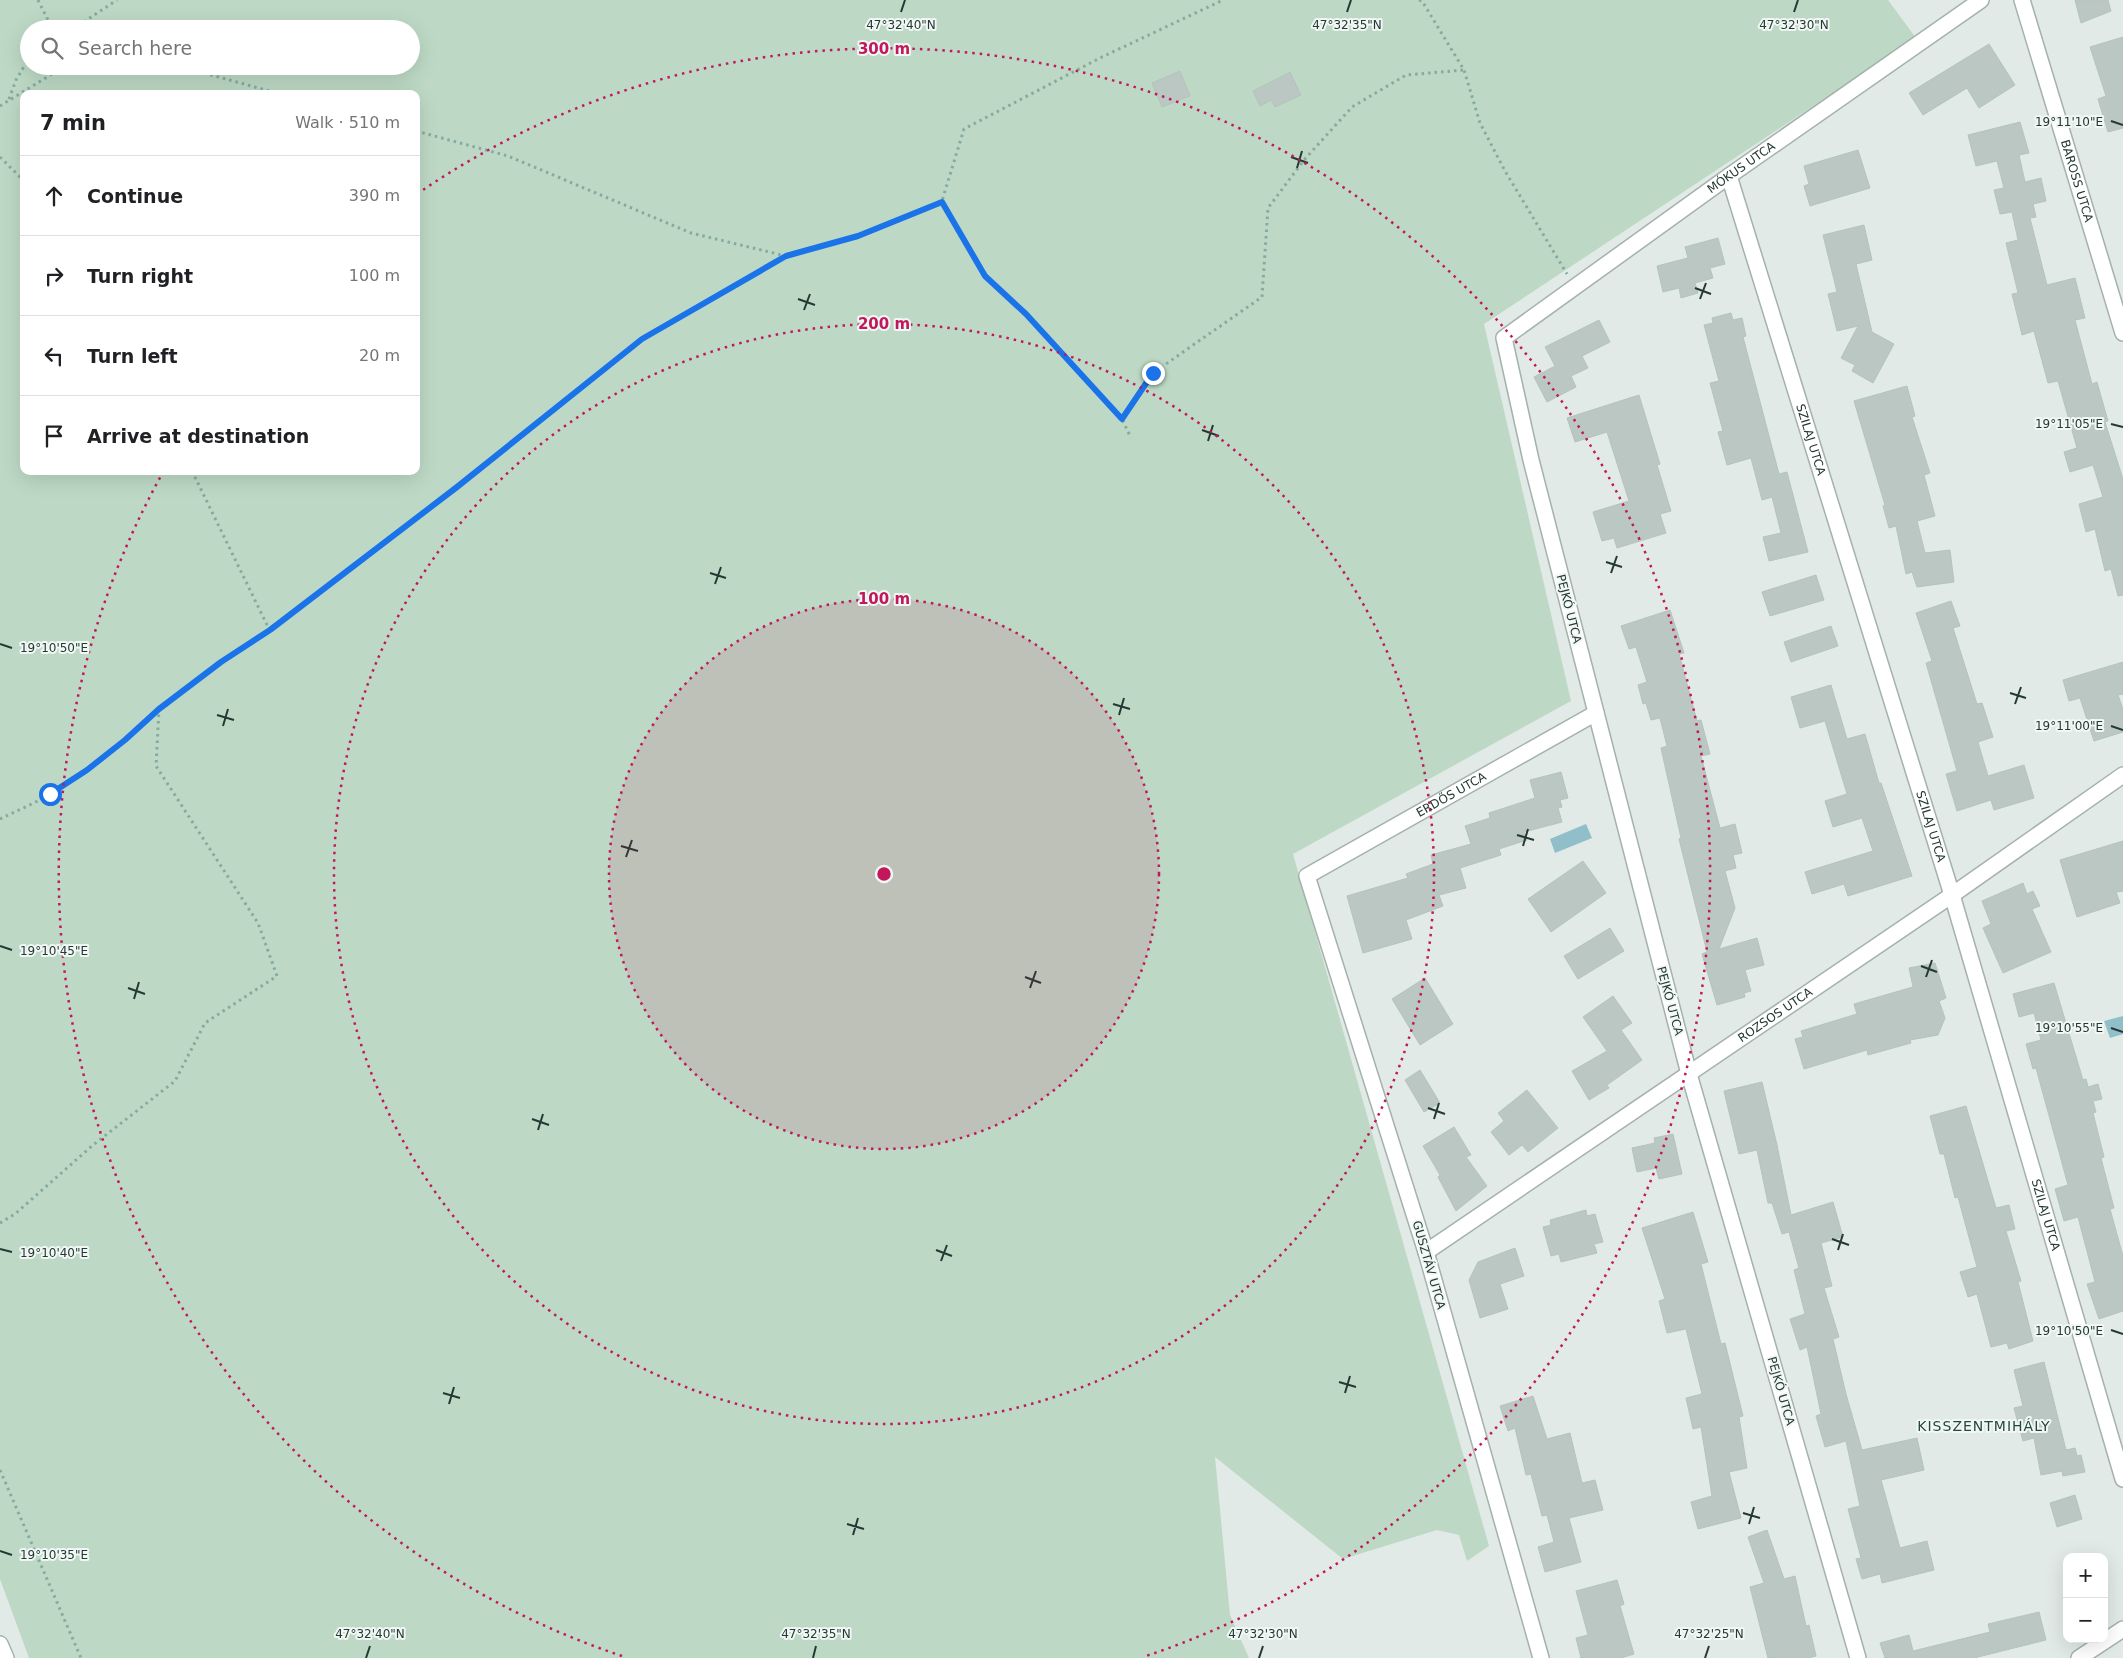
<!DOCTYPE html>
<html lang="en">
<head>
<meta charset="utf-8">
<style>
  body { margin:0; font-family:"DejaVu Sans",sans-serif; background:#f6f6f6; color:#202124 }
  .controls { position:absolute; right:15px; bottom:15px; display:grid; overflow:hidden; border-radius:10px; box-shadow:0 5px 20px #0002 }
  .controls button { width:45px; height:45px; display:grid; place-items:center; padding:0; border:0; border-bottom:1px solid #e0e0e0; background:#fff; color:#202124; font:25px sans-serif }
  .stop { position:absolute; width:15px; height:15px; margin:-11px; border:4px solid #1a73e8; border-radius:50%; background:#fff }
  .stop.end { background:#1a73e8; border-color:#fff; box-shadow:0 1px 5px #0008 }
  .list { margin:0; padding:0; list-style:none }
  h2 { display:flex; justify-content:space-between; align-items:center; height:65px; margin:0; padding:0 20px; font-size:21px }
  h2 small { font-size:16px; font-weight:400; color:#757577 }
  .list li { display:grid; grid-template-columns:32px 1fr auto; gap:15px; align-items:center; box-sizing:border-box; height:80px; padding:0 20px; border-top:1px solid #e0e0e0 }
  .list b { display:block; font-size:19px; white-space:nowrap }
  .list em { font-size:16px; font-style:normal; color:#757577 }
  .icon { flex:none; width:28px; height:28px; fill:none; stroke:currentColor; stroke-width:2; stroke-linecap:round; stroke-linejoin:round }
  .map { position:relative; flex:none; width:2123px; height:1658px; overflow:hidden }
  .search { position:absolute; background:#fff; box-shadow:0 5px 20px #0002; left:20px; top:20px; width:400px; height:55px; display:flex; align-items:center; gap:12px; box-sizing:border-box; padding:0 18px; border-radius:28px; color:#757577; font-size:19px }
  .panel { position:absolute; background:#fff; box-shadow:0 5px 20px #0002; left:20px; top:90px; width:400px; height:385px; border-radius:10px }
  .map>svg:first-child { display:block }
  .green { fill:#bdd9c5; fill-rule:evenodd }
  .water { fill:#90bfc9 }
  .building { fill:#bac7c2; stroke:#b5c3bd }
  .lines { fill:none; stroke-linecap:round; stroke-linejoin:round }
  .minor-casing { stroke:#a5b1ad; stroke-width:18 }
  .secondary-casing { stroke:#a2b4ae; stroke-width:18 }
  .path { stroke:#86aa9f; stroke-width:3; stroke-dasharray:2.5 4; stroke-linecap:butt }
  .minor { stroke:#fff; stroke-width:15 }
  .secondary { stroke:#fff; stroke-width:15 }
  .route { stroke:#1a73e8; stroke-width:6 }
  .ticks { fill:none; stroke:#243933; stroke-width:2 }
  .ring { fill:none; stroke:#c2185b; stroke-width:2.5; stroke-dasharray:2.5 5 }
  .labels { text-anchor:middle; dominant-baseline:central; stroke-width:4; stroke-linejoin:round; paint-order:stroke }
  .street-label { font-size:12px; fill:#243933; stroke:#f1f7f4 }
  .neighbourhood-label { font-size:14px; letter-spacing:1px; fill:#22483f; stroke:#f1f7f4 }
  .ticks-label { font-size:12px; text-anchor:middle; fill:#243933; stroke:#f1f7f4; stroke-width:4; stroke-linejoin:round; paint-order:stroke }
  .centre { fill:#c2185b; stroke:#f1f7f4; stroke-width:2.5 }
  .ring-label { font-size:15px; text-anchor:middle; font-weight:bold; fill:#c2185b; stroke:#f1f7f4; stroke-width:4; stroke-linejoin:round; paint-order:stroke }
</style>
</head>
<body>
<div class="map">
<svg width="2123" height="1658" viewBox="0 0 2123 1658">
  <rect width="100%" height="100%" fill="#e1eae6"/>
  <!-- green -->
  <path class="green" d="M0,0H1888L1916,38L1484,324L1571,701L1293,854L1489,1546L1467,1561L1459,1535L1437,1530L1343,1559L1215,1457L1230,1615L1249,1658H29L0,1579ZM29,29H411V66H29ZM24,94H416V471H24Z"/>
  <!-- water -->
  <g class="water">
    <path d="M1586,824L1592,838L1555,853L1550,839Z"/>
    <path d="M2123,1016V1034L2110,1038L2104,1021Z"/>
  </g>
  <!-- building -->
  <g class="building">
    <path d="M2075,0H2108L2111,11L2081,23Z"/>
    <path d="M2123,37V128L2108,132L2098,99L2106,96L2090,47Z"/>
    <path d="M1989,44L2015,85L1979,108L1967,88L1923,115L1909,93Z"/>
    <path d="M1180,71L1190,96L1162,107L1152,83Z"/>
    <path d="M1290,72L1301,95L1275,107L1271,100L1260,106L1253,91Z"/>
    <path d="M2020,122L2029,153L2019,155L2025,182L2041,178L2046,201L2033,204L2036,217L2030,218L2047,285L2075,278L2085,318L2075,320L2092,384L2097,382L2108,421L2105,422L2123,479V595L2118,596L2111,569L2105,571L2095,529L2086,532L2079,504L2103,497L2093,465L2070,472L2064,452L2077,448L2058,381L2048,383L2034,331L2022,335L2012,294L2018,293L2006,243L2018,240L2012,212L2000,214L1994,190L2004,188L1997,161L1976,166L1968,135Z"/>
    <path d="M1858,150L1870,188L1810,206L1804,186L1809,184L1804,166Z"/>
    <path d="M1864,225L1872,260L1856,264L1872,332L1894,344L1873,383L1852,371L1855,365L1841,358L1858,326L1837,331L1828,294L1837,292L1823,235Z"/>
    <path d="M1718,238L1725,264L1710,268L1713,278L1695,283L1698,293L1681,298L1679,288L1663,292L1657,266L1688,258L1685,247Z"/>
    <path d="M1731,313L1733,320L1742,318L1746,336L1743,337L1779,474L1787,472L1808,552L1769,561L1763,537L1781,533L1772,497L1762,500L1751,458L1727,465L1718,432L1723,431L1710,383L1719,381L1704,325L1713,323L1712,318Z"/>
    <path d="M1599,320L1610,342L1582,356L1588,368L1571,376L1576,387L1547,402L1534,377L1555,366L1545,347Z"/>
    <path d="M1907,386L1915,416L1912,417L1930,473L1924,475L1935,516L1917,521L1925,553L1950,550L1954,582L1917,587L1912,572L1906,574L1896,526L1889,528L1883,506L1885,505L1854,401Z"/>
    <path d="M1639,395L1660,464L1657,465L1671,511L1660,514L1666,533L1617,548L1614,538L1602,541L1593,512L1629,501L1607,432L1575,442L1567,418Z"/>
    <path d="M1816,575L1824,600L1770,616L1762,592Z"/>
    <path d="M1951,601L1960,626L1953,628L1977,704L1982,703L1993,737L1978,742L1988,776L2024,765L2034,798L1994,810L1991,800L1957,811L1946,774L1957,771L1926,663L1932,661L1916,613Z"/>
    <path d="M1670,610L1684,653L1679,654L1697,721L1701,720L1710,754L1701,756L1720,828L1735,824L1742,853L1733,855L1736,868L1725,871L1735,908L1719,949L1757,938L1764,965L1745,970L1751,991L1744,993L1745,997L1717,1005L1702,954L1707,952L1679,839L1681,838L1661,748L1667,746L1660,718L1651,720L1646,703L1643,704L1638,685L1647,682L1636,647L1629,649L1621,626Z"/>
    <path d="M1831,626L1838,646L1791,662L1784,642Z"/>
    <path d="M2123,662V694L2118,695L2123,709V732L2094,741L2080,698L2069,701L2063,680Z"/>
    <path d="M1831,685L1847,739L1865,734L1879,783H1881L1912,876L1848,896L1844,884L1812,894L1805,872L1873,851L1862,818L1833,827L1825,801L1847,794L1825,721L1800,728L1791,697Z"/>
    <path d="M1561,772L1568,798L1560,800L1562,807L1558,808L1562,822L1524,832L1527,840L1499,849L1501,855L1460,868L1466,888L1439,895L1443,906L1406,920L1412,939L1363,953L1347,896L1408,878L1406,874L1433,864L1431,855L1471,844L1465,826L1490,818L1489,813L1535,798L1530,780Z"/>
    <path d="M2123,841V891L2116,892L2120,903L2077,917L2060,860Z"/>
    <path d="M1583,861L1606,893L1551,932L1528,899Z"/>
    <path d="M2023,883L2027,894L2033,891L2040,906L2032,909L2051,952L2003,973L1983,928L1991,924L1982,901Z"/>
    <path d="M1610,928L1624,951L1578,979L1564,956Z"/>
    <path d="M1935,963L1946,998L1939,1001L1945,1018L1938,1035L1910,1040L1911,1043L1868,1055L1867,1050L1804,1069L1795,1039L1803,1037L1801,1031L1857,1014L1854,1004L1913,987L1909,968Z"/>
    <path d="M1425,978L1453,1024L1420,1045L1392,999Z"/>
    <path d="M2054,983L2083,1080L2086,1079L2088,1087L2098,1084L2102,1099L2093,1101L2096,1112L2093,1113L2104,1157L2101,1158L2114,1208L2110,1209L2123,1256V1311L2099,1319L2087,1284L2095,1282L2078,1217L2064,1221L2055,1189L2068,1185L2036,1068L2033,1069L2026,1044L2041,1040L2034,1013L2019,1017L2013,994Z"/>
    <path d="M1613,996L1632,1023L1621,1030L1642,1060L1607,1085L1609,1088L1589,1100L1572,1071L1607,1051L1583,1017Z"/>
    <path d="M1420,1070L1440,1103L1424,1112L1405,1080Z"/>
    <path d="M1762,1082L1777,1145L1791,1215L1833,1202L1843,1237L1821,1243L1832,1286L1824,1288L1839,1337L1833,1339L1846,1394L1862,1450L1917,1438L1924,1470L1881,1480L1900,1548L1927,1541L1934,1570L1882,1583L1880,1574L1862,1579L1856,1559L1861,1558L1848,1509L1860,1506L1846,1441L1825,1447L1816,1416L1821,1414L1807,1347L1800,1350L1790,1319L1805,1314L1794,1270L1799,1268L1789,1232L1782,1234L1772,1203H1768L1757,1150L1739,1154L1724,1091Z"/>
    <path d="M1527,1090L1558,1128L1528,1152L1522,1145L1509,1155L1491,1132L1504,1121L1498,1113Z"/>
    <path d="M1966,1106L1996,1208L2009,1205L2015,1229L2006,1231L2021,1281L2018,1282L2033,1341L2009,1349L2007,1343L1991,1347L1977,1294L1968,1297L1960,1272L1977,1267L1958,1197L1955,1198L1944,1154H1940L1930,1116Z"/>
    <path d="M1454,1127L1471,1155L1466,1157L1487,1186L1456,1211L1438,1177L1440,1175L1423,1146Z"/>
    <path d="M1673,1134L1682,1174L1659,1179L1656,1168L1637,1172L1632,1148L1655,1143L1654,1138Z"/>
    <path d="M1586,1210L1587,1216L1595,1214L1603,1242L1594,1244L1597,1253L1561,1262L1559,1254L1551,1256L1543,1227L1551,1225L1550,1220Z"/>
    <path d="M1693,1212L1708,1262L1701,1264L1721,1344L1725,1343L1743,1416L1739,1417L1747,1468L1729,1472L1741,1518L1698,1529L1691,1502L1712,1496L1701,1427L1693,1429L1686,1398L1702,1394L1686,1329L1667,1333L1659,1301L1665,1299L1642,1228Z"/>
    <path d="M1515,1248L1524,1276L1500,1284L1508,1309L1480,1318L1469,1280L1478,1262Z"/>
    <path d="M2044,1362L2066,1450L2075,1448L2077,1456L2081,1455L2085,1472L2063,1476L2062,1471L2041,1475L2034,1438L2023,1441L2014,1408L2023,1406L2014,1370Z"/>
    <path d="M1533,1396L1547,1439L1570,1433L1582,1483L1595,1480L1603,1510L1569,1518L1581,1562L1545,1572L1538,1547L1554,1542L1547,1515L1542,1516L1531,1474L1526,1475L1515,1428L1508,1431L1500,1406Z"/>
    <path d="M2075,1495L2082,1519L2057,1527L2050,1503Z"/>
    <path d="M1767,1530L1784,1579L1795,1576L1806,1626L1809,1625L1816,1656L1808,1658H1768L1750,1587L1764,1583L1748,1537Z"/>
    <path d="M1617,1580L1624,1604L1620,1606L1634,1654L1621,1658H1581L1576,1638L1588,1635L1576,1591Z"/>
    <path d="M2039,1612L2046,1640L1974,1658H1885L1880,1643L1909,1635L1913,1651L1990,1632L1988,1624Z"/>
  </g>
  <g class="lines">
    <defs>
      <g id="minor">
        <path id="s1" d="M2022,0L2123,333"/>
        <path id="s2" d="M1729,176L1952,895L2123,1479"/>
        <path id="s3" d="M1426,1252L1952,895L2123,775"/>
        <path id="s4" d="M1541,1658L1426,1252L1307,876L1596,713"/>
        <path id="s5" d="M1858,1658L1689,1074L1531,460L1504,338L1729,176L1981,0"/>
        <path d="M2079,1658L2123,1629"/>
      </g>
      <path id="secondary" d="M0,1644L6,1658"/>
    </defs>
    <!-- minor casing -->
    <use href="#minor" class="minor-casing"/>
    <!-- secondary casing -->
    <use href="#secondary" class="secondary-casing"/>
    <!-- path -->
    <g class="path">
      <path d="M38,0L48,20L58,29"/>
      <path d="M1419,0L1422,1L1464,70L1480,123L1505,171L1567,274"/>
      <path d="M73,29L117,0"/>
      <path d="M179,66L280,94"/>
      <path d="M9,99L16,80L29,58"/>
      <path d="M0,106L65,66"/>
      <path d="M416,131L508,156L691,233L786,256L858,235L942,201L964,129L1100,58L1223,0"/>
      <path d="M0,157L24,181"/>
      <path d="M942,201L985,276L1026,314L1102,396L1122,419L1131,438"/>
      <path d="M1122,419L1153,373L1262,297L1268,208L1304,160L1352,107L1406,75L1464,70"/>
      <path d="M192,471L270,631"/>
      <path d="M0,819C16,811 33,804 49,795C89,773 125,741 158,709"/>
      <path d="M0,1223L15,1214L93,1145L175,1081L205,1023L277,976L258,923L156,766L159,709L221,662L270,631L457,487L642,339L786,256"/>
      <path d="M0,1470L81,1658"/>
    </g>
    <!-- minor -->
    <use href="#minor" class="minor"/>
    <!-- secondary -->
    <use href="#secondary" class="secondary"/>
  </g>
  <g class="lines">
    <!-- route -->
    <path class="route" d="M50,794L87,770L125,740L159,709L221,662L270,630L457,487L642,339L786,256L858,236L942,202L985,276L1026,314L1122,419L1153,373"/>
  </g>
  <!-- ticks -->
  <path class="ticks" d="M901,12L905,0M1347,12L1351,0M1794,12L1798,0M2111,121L2123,125M1291,157L1308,163M1297,168L1302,151M1695,288L1711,294M798,299L815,305M1700,299L1706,283M804,310L810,294M2111,424L2123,427M1202,430L1219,436M1208,441L1213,425M1606,562L1622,567M710,573L726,578M1611,573L1617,556M715,584L721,567M0,644L12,648M2010,693L2026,698M1113,704L1130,709M2015,704L2021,687M217,715L234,720M1119,715L1124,698M223,726L228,709M2111,726L2123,730M1517,835L1534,840M621,846L638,851M1523,846L1528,829M626,857L632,840M0,946L12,950M1921,966L1937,972M1025,977L1041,983M1926,977L1932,960M128,988L145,994M1030,988L1036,971M134,999L139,982M2111,1028L2123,1032M1428,1108L1445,1114M532,1119L549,1125M1434,1119L1439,1103M538,1130L543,1114M1832,1239L1849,1245M0,1249L12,1252M936,1250L952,1256M1838,1250L1843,1234M941,1261L947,1245M2111,1330L2123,1334M1339,1382L1356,1387M443,1393L460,1398M1345,1393L1350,1376M449,1404L454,1387M1743,1513L1760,1518M847,1524L864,1529M1749,1524L1754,1507M853,1535L858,1518M0,1551L12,1555M366,1658L370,1646M813,1658L816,1646M1259,1658L1263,1646M1705,1658L1709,1646"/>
  <!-- distance rings -->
  <circle cx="884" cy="874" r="275" fill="#c2185b" fill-opacity=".12"/>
  <g class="ring">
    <circle cx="884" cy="874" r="275"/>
    <circle cx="884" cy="874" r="550"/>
    <path d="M622 1656A825 825 0 0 1 162 474M417 194A825 825 0 1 1 1146 1656"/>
  </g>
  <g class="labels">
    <!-- street labels -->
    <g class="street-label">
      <text stroke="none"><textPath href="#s5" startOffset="1659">MÓKUS UTCA</textPath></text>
      <text stroke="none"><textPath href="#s1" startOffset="189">BAROSS UTCA</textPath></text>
      <text stroke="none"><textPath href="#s2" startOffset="276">SZILAJ UTCA</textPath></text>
      <text transform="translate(1569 609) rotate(76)">PEJKÓ UTCA</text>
      <text stroke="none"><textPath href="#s4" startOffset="982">ERDŐS UTCA</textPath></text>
      <text stroke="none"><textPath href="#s2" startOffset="681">SZILAJ UTCA</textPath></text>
      <text transform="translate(1670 1001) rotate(75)">PEJKÓ UTCA</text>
      <text stroke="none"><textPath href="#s3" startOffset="422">ROZSOS UTCA</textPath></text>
      <text stroke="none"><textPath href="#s2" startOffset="1086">SZILAJ UTCA</textPath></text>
      <text transform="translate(1429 1265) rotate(74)">GUSZTÁV UTCA</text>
      <text transform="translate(1781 1391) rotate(74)">PEJKÓ UTCA</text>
    </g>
    <!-- neighbourhood labels -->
    <g class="neighbourhood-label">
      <text x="1984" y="1426">KISSZENTMIHÁLY</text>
    </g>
  </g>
  <g class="ticks-label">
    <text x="901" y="29">47°32'40"N</text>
    <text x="1347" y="29">47°32'35"N</text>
    <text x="1794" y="29">47°32'30"N</text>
    <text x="2069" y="126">19°11'10"E</text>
    <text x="2069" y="428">19°11'05"E</text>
    <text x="54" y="652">19°10'50"E</text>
    <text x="2069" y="730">19°11'00"E</text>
    <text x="54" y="955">19°10'45"E</text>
    <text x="2069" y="1032">19°10'55"E</text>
    <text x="54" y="1257">19°10'40"E</text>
    <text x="2069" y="1335">19°10'50"E</text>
    <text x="54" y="1559">19°10'35"E</text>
    <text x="370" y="1638">47°32'40"N</text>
    <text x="816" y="1638">47°32'35"N</text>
    <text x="1263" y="1638">47°32'30"N</text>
    <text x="1709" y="1638">47°32'25"N</text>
  </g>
  <circle cx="884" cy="874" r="8" class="centre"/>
  <g class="ring-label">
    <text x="884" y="54">300 m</text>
    <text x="884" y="329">200 m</text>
    <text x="884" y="604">100 m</text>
  </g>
</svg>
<div class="controls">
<button>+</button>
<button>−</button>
</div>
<div class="stop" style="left:50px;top:794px"></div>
<div class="stop end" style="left:1153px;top:373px"></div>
<div class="search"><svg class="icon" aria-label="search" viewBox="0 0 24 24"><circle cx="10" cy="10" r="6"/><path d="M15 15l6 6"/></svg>Search here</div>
<section class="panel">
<h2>7 min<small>Walk · 510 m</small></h2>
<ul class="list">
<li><svg class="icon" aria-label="ahead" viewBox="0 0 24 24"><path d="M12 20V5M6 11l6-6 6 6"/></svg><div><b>Continue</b></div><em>390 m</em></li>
<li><svg class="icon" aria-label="right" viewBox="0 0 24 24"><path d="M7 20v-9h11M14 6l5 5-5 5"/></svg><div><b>Turn right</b></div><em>100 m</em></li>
<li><svg class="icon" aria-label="left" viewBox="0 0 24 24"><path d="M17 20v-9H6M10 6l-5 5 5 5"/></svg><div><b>Turn left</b></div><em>20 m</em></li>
<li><svg class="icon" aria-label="arrive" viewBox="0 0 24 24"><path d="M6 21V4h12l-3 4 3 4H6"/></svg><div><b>Arrive at destination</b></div></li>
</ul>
</section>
</div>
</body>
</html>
